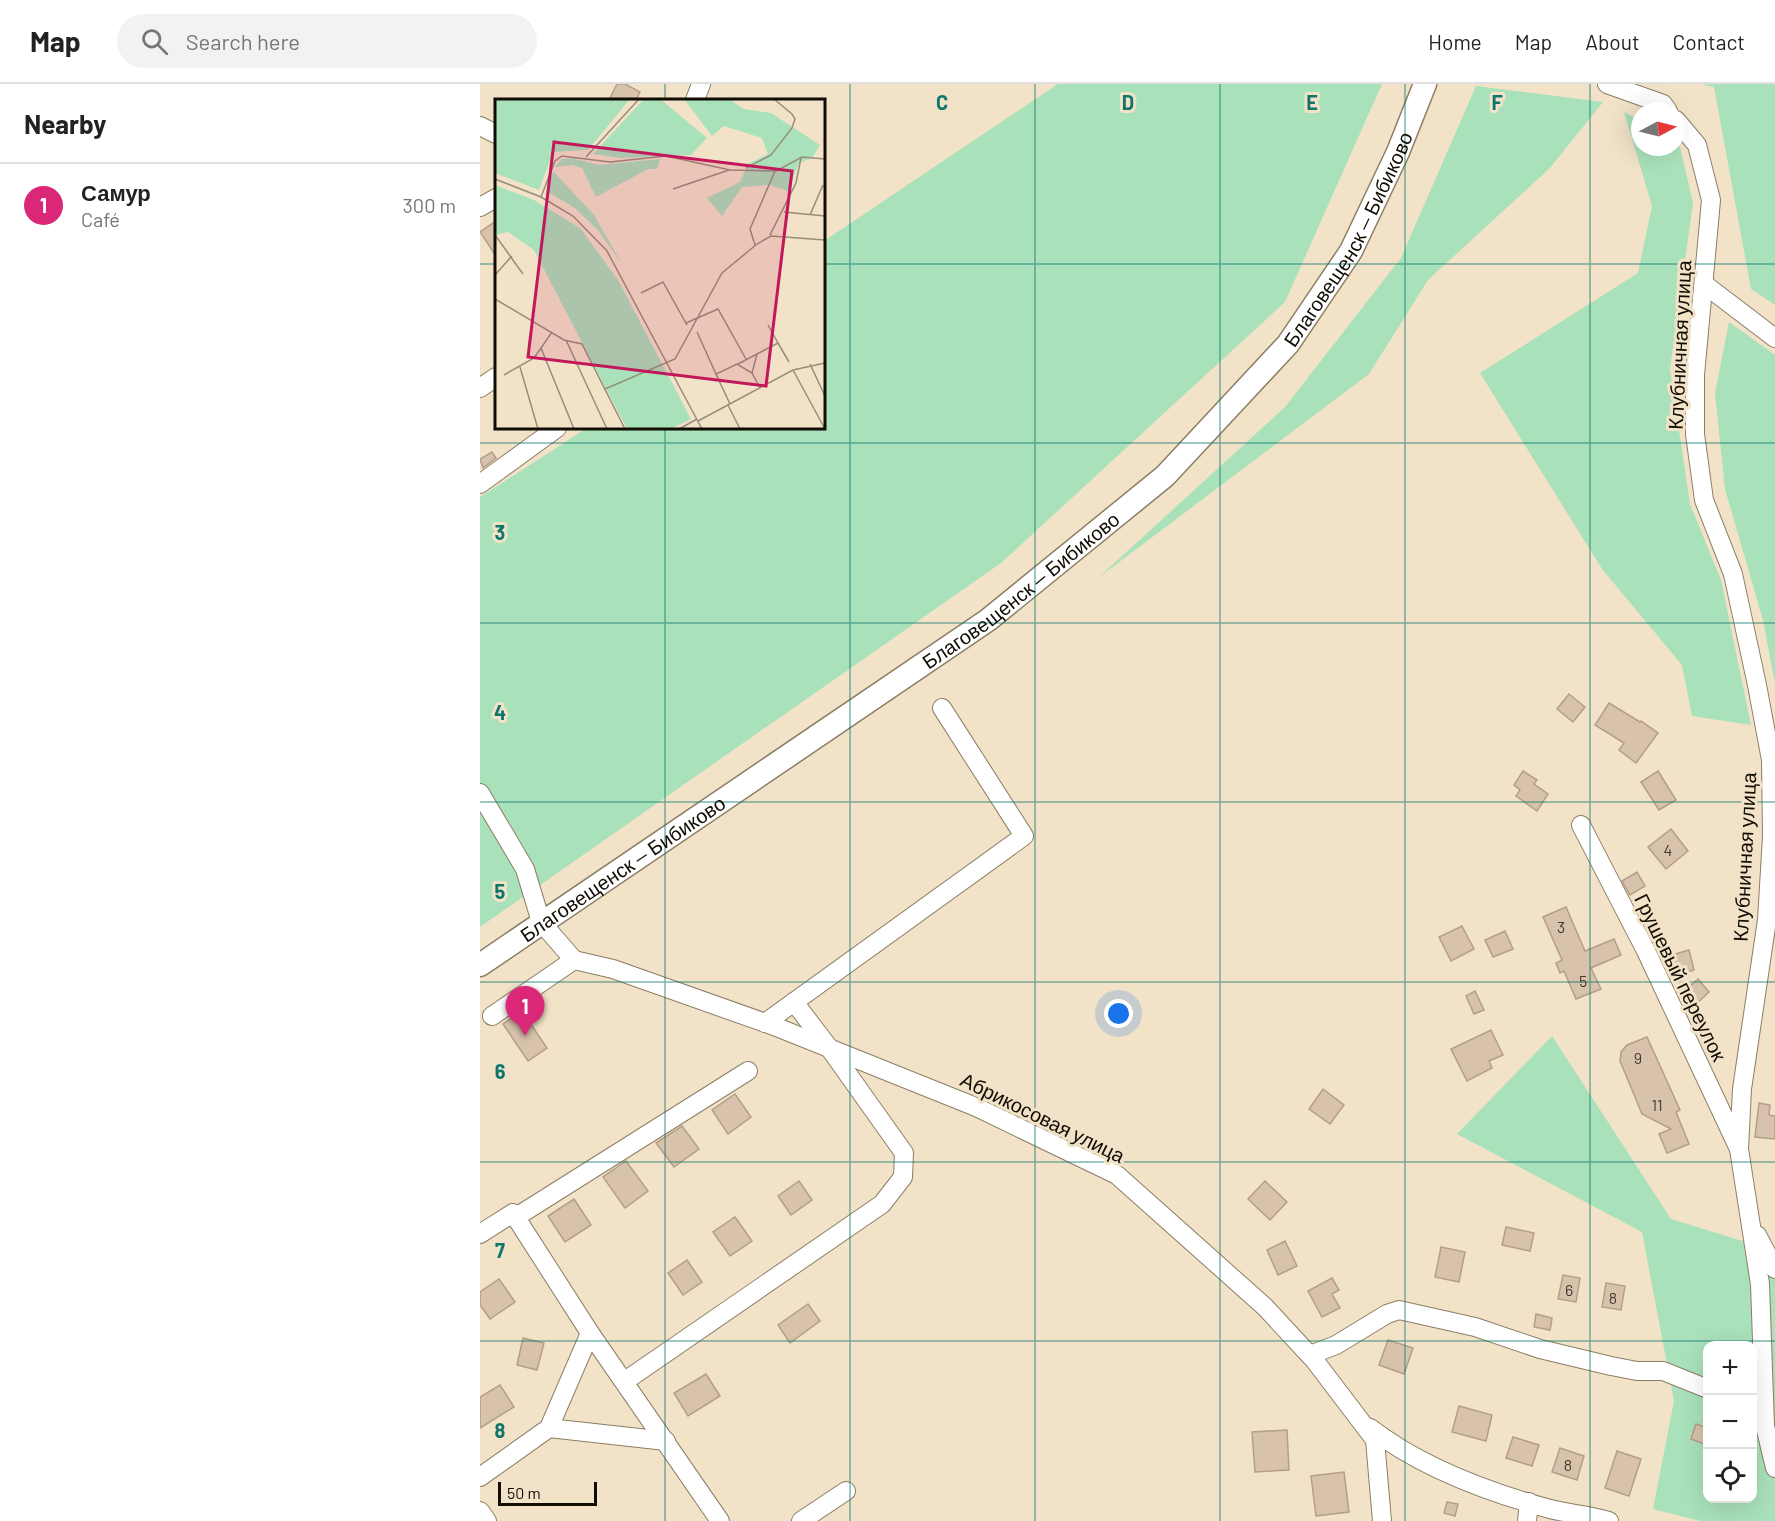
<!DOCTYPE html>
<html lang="en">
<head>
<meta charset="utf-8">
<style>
  body { margin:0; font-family:Barlow,sans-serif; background:#f2f2f2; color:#222 }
  .controls { position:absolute; right:18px; bottom:18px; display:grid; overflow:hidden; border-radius:12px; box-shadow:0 6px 24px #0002 }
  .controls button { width:54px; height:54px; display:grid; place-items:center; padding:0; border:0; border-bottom:2px solid #e0e0e0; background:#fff; color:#222; font:30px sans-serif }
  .compass { position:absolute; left:1151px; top:18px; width:54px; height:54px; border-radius:50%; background:#fff; box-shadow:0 6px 24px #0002; rotate:83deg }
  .scale { position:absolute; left:18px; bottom:15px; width:99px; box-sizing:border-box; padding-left:6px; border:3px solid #110c04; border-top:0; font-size:16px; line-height:21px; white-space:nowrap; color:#110c04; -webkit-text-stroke:4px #f2e3c8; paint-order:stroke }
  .you { position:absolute; left:639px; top:930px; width:21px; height:21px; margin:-15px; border:4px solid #fff; border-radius:50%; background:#1a73e8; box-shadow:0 0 0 9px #1a73e833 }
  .badge { display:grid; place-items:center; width:39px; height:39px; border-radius:50%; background:#db2777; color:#fff; font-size:20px; font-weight:700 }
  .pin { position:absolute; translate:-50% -50px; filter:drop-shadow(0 2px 3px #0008) }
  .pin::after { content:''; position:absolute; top:32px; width:21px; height:18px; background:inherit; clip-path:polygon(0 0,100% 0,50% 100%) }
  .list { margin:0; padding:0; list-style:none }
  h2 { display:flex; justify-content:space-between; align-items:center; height:78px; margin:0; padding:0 24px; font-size:26px }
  h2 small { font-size:20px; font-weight:400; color:#767676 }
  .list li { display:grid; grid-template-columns:39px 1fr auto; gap:18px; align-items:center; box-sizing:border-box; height:84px; padding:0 24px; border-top:2px solid #e0e0e0 }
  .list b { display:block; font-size:22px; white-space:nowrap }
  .list p { margin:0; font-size:20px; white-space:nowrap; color:#767676 }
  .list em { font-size:20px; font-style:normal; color:#767676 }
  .icon { flex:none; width:33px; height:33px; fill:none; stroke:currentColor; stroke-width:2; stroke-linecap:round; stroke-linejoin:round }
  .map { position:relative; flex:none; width:1295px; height:1437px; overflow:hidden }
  header { display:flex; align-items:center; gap:36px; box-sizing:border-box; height:84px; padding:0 30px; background:#fff; border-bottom:2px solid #e0e0e0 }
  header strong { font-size:28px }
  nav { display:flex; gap:33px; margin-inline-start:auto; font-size:21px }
  .search { width:420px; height:54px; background:#f2f2f2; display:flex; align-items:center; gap:15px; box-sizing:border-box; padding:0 21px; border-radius:33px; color:#767676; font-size:22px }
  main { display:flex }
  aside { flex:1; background:#fff }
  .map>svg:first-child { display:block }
  .green { fill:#a9e1ba; fill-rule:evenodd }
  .building { fill:#d8c2ac; stroke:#b39e88; stroke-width:1.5 }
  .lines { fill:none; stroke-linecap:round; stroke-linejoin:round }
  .minor-casing { stroke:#8c7e65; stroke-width:20 }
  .major-casing { stroke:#8c7e65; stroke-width:25 }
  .minor { stroke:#fff; stroke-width:18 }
  .major { stroke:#fff; stroke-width:22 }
  .grid { fill:none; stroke:#0f766e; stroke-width:1.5; stroke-opacity:0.55 }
  .labels { text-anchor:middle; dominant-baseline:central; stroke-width:6; stroke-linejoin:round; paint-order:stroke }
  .number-label { font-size:16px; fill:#433a2e }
  .street-label { font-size:20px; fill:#110c04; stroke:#f2e3c8 }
  .inset-road { fill:none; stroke:#988d7a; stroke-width:1.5 }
  .view { fill:#c2185b; fill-opacity:0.15; stroke:#c2185b; stroke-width:3 }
  .inset-edge { fill:none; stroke:#110c04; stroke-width:3 }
  .grid-label { font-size:20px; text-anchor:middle; font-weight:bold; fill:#0f766e; stroke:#f2e3c8; stroke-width:6; stroke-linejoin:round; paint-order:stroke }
</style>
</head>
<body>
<header>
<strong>Map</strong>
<div class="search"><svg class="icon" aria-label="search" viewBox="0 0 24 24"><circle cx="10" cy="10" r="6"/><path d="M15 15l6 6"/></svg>Search here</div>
<nav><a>Home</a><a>Map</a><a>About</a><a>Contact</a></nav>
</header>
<main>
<aside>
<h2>Nearby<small></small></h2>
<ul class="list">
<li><span class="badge">1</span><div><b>Самур</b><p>Café</p></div><em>300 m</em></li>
</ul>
</aside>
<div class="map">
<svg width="1295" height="1437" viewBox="0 0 1295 1437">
  <rect width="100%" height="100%" fill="#f2e3c8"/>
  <!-- green -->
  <g class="green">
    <path d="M578,0H902L805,218L521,479L0,843V413L107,344H344V157Z"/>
    <path d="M1221,0H1295V221L1271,205L1234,3Z"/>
    <path d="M996,2L1123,18L1069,85L948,196L889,290L618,494L805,323L921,174Z"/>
    <path d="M1144,28L1160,37V63H1196V60L1200,63L1213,119L1190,285L1210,420L1241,496L1271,641L1212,632L1202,581L1122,485L1000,289L1158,189L1172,122Z"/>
    <path d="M1249,238L1295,271V600L1283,536L1245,405L1235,309Z"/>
    <path d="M1072,952L1191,1135L1295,1167V1437H1220L1173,1425L1194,1317L1162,1148L977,1050ZM1228,1262H1272V1414H1228Z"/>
  </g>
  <!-- building -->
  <g class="building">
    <path d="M137,0H145L160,8L156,16H129Z"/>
    <path d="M16,137V172L0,148Z"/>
    <path d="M12,368L16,374L3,384L0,375Z"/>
    <path d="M1089,610L1105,623L1093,638L1077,625Z"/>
    <path d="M1129,619L1160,638L1161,637L1178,649L1156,679L1139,666L1144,659L1115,641Z"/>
    <path d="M1043,687L1057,696L1054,700L1068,710L1057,727L1036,712L1040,706L1034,701Z"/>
    <path d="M1178,687L1196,716L1179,726L1161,698Z"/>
    <path d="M1191,745L1208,767L1186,785L1168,763Z"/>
    <path d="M1157,788L1165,802L1150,811L1142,797Z"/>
    <path d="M1086,823L1105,867L1134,855L1141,871L1111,884L1121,905L1096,915L1084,887L1080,889L1076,879L1082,876L1063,833Z"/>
    <path d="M982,842L994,865L971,877L959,853Z"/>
    <path d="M1025,847L1033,865L1013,873L1005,856Z"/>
    <path d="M1209,866L1214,886L1198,891L1192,871Z"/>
    <path d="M1218,895L1229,908L1213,923L1201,910Z"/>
    <path d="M995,907L1004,926L994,930L986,912Z"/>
    <path d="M42,927L67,964L48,977L23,940Z"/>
    <path d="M1011,946L1023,971L1009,977L1012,984L987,997L971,965Z"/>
    <path d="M1167,953L1200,1026L1196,1028L1209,1060L1187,1069L1179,1050L1191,1045L1162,1030L1140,977L1141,968L1147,961Z"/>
    <path d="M843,1005L864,1021L850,1040L829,1025Z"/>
    <path d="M255,1010L271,1033L248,1050L232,1026Z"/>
    <path d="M1279,1019L1290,1021L1289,1031L1295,1032V1055L1275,1053Z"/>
    <path d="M202,1042L219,1065L194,1083L176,1059Z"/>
    <path d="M146,1077L168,1107L145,1124L123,1093Z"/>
    <path d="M319,1097L332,1116L311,1131L298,1112Z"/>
    <path d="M785,1097L807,1118L790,1136L768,1115Z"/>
    <path d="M94,1115L111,1141L85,1158L68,1132Z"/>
    <path d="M255,1133L272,1157L250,1172L233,1148Z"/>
    <path d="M1026,1143L1054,1149L1050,1167L1022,1161Z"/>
    <path d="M805,1157L817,1182L798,1191L787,1166Z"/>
    <path d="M961,1163L985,1168L979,1198L955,1193Z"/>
    <path d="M207,1176L222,1198L203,1211L188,1189Z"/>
    <path d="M1083,1191L1100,1194L1096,1218L1078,1215Z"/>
    <path d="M852,1194L859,1206L852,1210L860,1224L842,1233L828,1207Z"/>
    <path d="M19,1195L35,1218L10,1235L0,1221V1208Z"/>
    <path d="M1126,1199L1145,1202L1141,1226L1122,1223Z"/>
    <path d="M328,1220L340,1237L310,1259L298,1241Z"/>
    <path d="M1056,1230L1072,1234L1070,1246L1054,1243Z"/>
    <path d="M43,1254L64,1259L57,1286L37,1281Z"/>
    <path d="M908,1256L933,1264L924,1290L899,1281Z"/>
    <path d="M226,1290L240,1312L208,1332L194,1309Z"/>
    <path d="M20,1301L34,1323L0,1344V1313Z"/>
    <path d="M979,1322L1012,1331L1006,1357L972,1348Z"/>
    <path d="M1216,1340L1227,1344V1361L1211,1355Z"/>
    <path d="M807,1346L809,1386L775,1388L772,1348Z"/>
    <path d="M1033,1353L1059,1361L1052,1382L1026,1374Z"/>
    <path d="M1080,1364L1104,1372L1097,1396L1072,1388Z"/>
    <path d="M1137,1367L1161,1375L1149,1412L1125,1404Z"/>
    <path d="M864,1388L869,1428L836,1432L831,1392Z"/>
    <path d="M967,1418L978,1420L975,1432L964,1429Z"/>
  </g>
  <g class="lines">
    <defs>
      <g id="minor">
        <path d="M1127,0L1183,20L1188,27"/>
        <path d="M215,16L221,0"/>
        <path d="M1196,36L1217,61L1231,116L1215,291V350L1224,416L1253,490L1277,601L1291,676L1292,752L1287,836L1262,1005L1259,1065L1280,1200L1285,1342L1295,1384"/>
        <path d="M0,42L16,50"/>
        <path d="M0,123L16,114"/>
        <path d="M1224,200L1295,254"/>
        <path d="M0,304L16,293"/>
        <path d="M0,400L77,344"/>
        <path d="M0,709L45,785L61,838L94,876L133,885L294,942L496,1023L637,1091L785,1223L835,1277L895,1356L902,1437"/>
        <path d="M1101,741L1166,867L1258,1063"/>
        <path d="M12,932L94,876"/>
        <path d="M285,939L544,752L462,624"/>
        <path d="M36,1133L268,987"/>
        <path d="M0,1150L33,1129L110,1249L69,1344L0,1393"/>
        <path d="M1277,1151L1295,1185"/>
        <path d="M110,1249L240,1437"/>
        <path d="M830,1271L856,1261L907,1230L919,1226L995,1243L1060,1265L1131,1282L1157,1287H1183L1228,1305"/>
        <path d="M145,1297L402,1120L423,1093L424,1069L350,965L314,918"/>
        <path d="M69,1344L186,1357"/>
        <path d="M890,1344C942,1384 1007,1408 1070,1425C1090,1430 1110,1431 1129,1437"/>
        <path d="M0,1427L7,1437"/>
        <path d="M321,1437L366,1407"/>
        <path d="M1047,1437L1049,1418"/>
      </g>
      <g id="major">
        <path id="s1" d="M0,881L508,536L685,392L808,260L871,167L918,68L945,0"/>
      </g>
    </defs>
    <!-- minor casing -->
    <use href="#minor" class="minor-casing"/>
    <!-- major casing -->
    <use href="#major" class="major-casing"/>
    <!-- minor -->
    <use href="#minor" class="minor"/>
    <!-- major -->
    <use href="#major" class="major"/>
  </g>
  <!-- grid -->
  <path class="grid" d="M185,0V16M370,0V1437M555,0V1437M740,0V1437M925,0V1437M1110,0V1437M0,180H16M344,180H1295M185,344V1437M0,359H1295M0,539H1295M0,718H1295M0,898H1295M0,1078H1295M0,1257H1295"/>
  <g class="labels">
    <!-- number labels -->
    <g class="number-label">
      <text x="1188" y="765">4</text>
      <text x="1081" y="842">3</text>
      <text x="1103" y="896">5</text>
      <text x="1158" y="973">9</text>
      <text x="1177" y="1020">11</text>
      <text x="1089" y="1205">6</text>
      <text x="1133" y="1213">8</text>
      <text x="1088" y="1380">8</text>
    </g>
    <!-- street labels -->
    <g class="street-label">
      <text stroke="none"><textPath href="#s1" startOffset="1144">Благовещенск — Бибиково</textPath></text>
      <text transform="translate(1199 261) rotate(-87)">Клубничная улица</text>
      <text stroke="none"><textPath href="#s1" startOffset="658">Благовещенск — Бибиково</textPath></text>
      <text transform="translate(1264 773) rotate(-87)">Клубничная улица</text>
      <text stroke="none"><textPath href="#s1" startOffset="172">Благовещенск — Бибиково</textPath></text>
      <text transform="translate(1201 893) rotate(64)">Грушевый переулок</text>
      <text transform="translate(563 1033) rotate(26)">Абрикосовая улица</text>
    </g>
  </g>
  <!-- overview -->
  <g transform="translate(15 15)">
    <rect width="330" height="330" fill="#f2e3c8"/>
    <path d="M0,0H135L93,51L58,53L44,91L0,74ZM149,0H165L212,39L196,56L125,59L98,55ZM189,0H234L249,10L276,14L325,46L317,59L304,64L293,92L275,86L247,88L227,117L212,99L245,83L253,65L273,55L267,39L229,27L217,37ZM77,59L104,66L165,60L162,70H153L101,98L87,69L77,66L60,68L67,60ZM58,72L99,116L127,165L103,131L80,109L53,93ZM0,86L39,101L85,129L123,181L196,320L176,330H132L39,151L13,133L0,136Z" fill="#a9e1ba"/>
    <path class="inset-road" d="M91,58L144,0M251,69L276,56L297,29L300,20L297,15L279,0M0,80L46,98L78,117L112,152L207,330M178,90L234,71M46,98L60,62L67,57L115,63L171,57L235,71L281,72L307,58L330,60M289,113L330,117M315,116L328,86M0,136L28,175M275,136L301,84L306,59M260,146L255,130L280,72M0,176L17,157M146,194L168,183L192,226M0,200L69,241L87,245L130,330M191,224L223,210L251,260M273,226L283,244M57,233L46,249L79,330M202,233L221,275M71,241L112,330M243,265L283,244L294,263M315,265L330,297M25,268L43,330M298,271L330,330M257,274L262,255M9,276L39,259L46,249M110,290L180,260L227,174L262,145L276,137L330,141M235,305L221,275L242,265L257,274L265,289M233,306L245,330M203,322L298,271L330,264M184,330L202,320"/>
    <path class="view" d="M59,43L297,72L271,287L33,258Z"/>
    <rect width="330" height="330" class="inset-edge"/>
  </g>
  <g class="grid-label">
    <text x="462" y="26">C</text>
    <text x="648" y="26">D</text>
    <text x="832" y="26">E</text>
    <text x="1017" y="26">F</text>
    <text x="20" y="456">3</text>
    <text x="20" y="636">4</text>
    <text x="20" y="815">5</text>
    <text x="20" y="995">6</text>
    <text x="20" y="1174">7</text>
    <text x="20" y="1354">8</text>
  </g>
</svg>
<div class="controls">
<button>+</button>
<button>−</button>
<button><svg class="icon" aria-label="locate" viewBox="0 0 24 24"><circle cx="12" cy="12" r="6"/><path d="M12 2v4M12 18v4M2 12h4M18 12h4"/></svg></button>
</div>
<svg class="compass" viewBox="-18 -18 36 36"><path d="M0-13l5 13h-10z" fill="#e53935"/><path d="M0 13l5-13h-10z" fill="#767676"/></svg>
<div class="scale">50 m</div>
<div class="you"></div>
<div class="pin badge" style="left:45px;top:952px">1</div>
</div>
</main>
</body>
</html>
